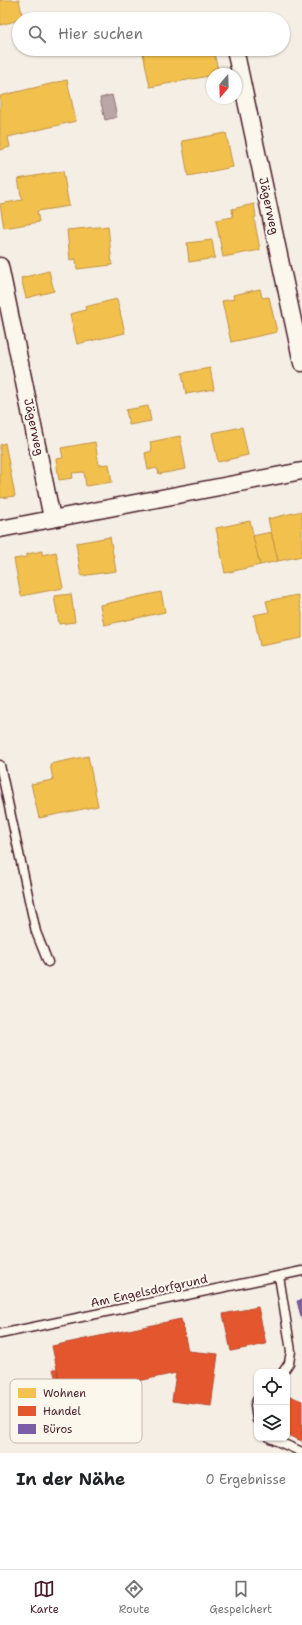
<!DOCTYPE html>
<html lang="de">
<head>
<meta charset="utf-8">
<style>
  body { margin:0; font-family:"Shantell Sans",sans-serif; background:#f2f2f2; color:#202124 }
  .controls { position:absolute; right:12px; bottom:12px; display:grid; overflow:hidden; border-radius:8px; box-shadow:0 1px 3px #0004 }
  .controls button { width:36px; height:36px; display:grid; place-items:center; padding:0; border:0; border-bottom:1px solid #e0e0e0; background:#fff; color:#202124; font:20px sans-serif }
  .compass { position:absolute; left:206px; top:68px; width:36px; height:36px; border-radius:50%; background:#fff; box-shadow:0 1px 3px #0004; rotate:199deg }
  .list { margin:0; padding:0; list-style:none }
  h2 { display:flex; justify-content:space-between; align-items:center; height:52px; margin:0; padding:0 16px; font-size:17px }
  h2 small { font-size:13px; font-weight:400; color:#757577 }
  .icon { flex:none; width:22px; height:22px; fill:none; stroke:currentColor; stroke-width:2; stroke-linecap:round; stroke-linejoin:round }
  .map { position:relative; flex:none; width:302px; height:1453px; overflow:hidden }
  .search { position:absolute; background:#fff; box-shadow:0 1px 3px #0004; left:12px; right:12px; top:12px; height:44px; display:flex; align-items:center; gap:10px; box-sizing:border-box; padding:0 14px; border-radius:22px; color:#757577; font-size:15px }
  .sheet { height:116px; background:#fff }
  nav { display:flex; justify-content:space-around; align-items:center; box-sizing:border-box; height:56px; border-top:1px solid #e0e0e0; background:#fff; font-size:11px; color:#757577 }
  nav a { display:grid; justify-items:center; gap:2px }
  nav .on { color:#4a1f2b }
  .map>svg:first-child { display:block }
  .water { fill:#baa7a5; stroke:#8d7174 }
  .homes { fill:#f2c14e; stroke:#c09044 }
  .shops { fill:#e4572e; stroke:#b6462d }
  .offices { fill:#7b5ea7; stroke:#6c4b82 }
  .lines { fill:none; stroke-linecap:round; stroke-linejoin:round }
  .service-casing { stroke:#4a1f2b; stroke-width:11 }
  .minor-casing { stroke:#4a1f2b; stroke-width:19 }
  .service { stroke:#fbf7ec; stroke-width:8 }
  .minor { stroke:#fbf7ec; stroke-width:16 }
  .labels { text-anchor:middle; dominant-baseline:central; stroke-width:4; stroke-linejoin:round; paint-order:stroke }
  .street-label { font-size:12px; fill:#4a1f2b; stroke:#fbf7ec }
  .key { fill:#fbf7ec; stroke:#c6b6b2; stroke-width:1 }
  .key-label { font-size:11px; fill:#4a1f2b }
</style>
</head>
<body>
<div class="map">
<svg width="302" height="1453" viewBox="0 0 302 1453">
  <rect width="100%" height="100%" fill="#f4eee4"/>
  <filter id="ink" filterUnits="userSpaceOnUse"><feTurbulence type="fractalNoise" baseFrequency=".025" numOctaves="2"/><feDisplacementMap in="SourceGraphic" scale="8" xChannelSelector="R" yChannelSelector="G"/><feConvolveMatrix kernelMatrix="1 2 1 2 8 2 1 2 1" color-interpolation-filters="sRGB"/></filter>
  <g filter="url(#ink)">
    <!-- water -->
    <path class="water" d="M112,95L117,117L105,120L100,98Z"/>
    <!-- homes -->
    <g class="homes">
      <path d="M0,0H19L23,19L0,25Z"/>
      <path d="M163,49H213L219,74L150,87L143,53Z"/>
      <path d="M67,80L76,121L8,137L10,147L0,150V96Z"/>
      <path d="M226,133L233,167L188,176L182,141Z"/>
      <path d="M63,171L69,206L37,211L39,222L4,228L0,204L22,200L18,179Z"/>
      <path d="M254,204L256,217L254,218L260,250L223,257L216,220L233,217L232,209Z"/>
      <path d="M108,226L112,265L77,269L76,259L70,260L67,230Z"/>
      <path d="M212,240L215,258L189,262L187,243Z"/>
      <path d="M49,271L54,291L26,298L21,278Z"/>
      <path d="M260,289L262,298L269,297L277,332L231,342L222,301L234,299L233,295Z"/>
      <path d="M117,299L125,333L77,344L70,314L86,310L85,307Z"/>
      <path d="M210,368L214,389L186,394L182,373Z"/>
      <path d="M148,406L151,421L129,425L126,410Z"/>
      <path d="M242,427L248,455L218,462L212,433Z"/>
      <path d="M180,436L186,469L159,474L157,468L148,470L145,453L152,451L150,442Z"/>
      <path d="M95,442L99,465L109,464L112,482L86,486L84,472L72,473L73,478L59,480L56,459L63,458L61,448Z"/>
      <path d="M5,443L15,496L0,498V445Z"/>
      <path d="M302,511V556L278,561L268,519Z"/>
      <path d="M250,521L260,565L225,573L216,528Z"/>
      <path d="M271,532L278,561L260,565L253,536Z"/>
      <path d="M110,537L116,571L81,576L76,543Z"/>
      <path d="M42,551V555L56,552L63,588L21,596L14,559L27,557V554Z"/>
      <path d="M161,592L165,612L104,625L100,605Z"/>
      <path d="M71,594L75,622L59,624L54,596Z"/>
      <path d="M298,595L302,614V638L260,646L254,615L269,612L266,601Z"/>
      <path d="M88,756L98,806L39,818L31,784L53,780L50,764Z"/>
    </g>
    <!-- shops -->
    <g class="shops">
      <path d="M258,1307L266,1344L231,1351L223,1314Z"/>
      <path d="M181,1319L188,1351L218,1354L211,1406L172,1401L176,1373L63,1397L52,1346Z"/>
      <path d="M53,1369H57L63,1397L97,1391L98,1399L82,1403L81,1416L46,1392L58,1388Z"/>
      <path d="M287,1395L302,1401V1441L287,1435Z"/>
    </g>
    <!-- offices -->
    <path class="offices" d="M302,1300V1320L297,1301Z"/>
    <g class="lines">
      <defs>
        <g id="service">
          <path d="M0,765L36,932L48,962"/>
          <path d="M279,1276L291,1351L289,1363L283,1372"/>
          <path d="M0,1334L302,1271"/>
          <path d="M257,1400L255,1405L257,1420"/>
          <path d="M270,1438L302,1452"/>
        </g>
        <g id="minor">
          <path d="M235,49L302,363"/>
          <path d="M0,266L52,518"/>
          <path d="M0,529L302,471"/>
        </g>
      </defs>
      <!-- service casing -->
      <use href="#service" class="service-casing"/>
      <!-- minor casing -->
      <use href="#minor" class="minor-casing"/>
      <!-- service -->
      <use href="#service" class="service"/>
      <!-- minor -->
      <use href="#minor" class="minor"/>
    </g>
  </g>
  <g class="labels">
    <!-- street labels -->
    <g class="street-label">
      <text transform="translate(269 206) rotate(78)">Jägerweg</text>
      <text transform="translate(34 427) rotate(78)">Jägerweg</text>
      <text transform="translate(149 1291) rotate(-12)">Am Engelsdorfgrund</text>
    </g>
  </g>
  <!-- legend -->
  <rect x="10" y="1379" width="132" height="64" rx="6" class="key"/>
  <rect x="18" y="1388" width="18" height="10" fill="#f2c14e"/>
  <rect x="18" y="1406" width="18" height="10" fill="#e4572e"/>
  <rect x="18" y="1424" width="18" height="10" fill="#7b5ea7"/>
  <g class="key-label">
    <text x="43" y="1397">Wohnen</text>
    <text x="43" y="1415">Handel</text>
    <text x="43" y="1433">Büros</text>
  </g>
</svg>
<div class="controls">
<button><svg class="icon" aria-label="locate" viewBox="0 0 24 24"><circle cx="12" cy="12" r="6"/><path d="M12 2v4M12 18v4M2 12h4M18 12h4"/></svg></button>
<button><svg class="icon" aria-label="layers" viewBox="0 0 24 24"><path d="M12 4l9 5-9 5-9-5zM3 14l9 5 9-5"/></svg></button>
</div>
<svg class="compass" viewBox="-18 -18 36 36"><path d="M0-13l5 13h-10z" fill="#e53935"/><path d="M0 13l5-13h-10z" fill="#757577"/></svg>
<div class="search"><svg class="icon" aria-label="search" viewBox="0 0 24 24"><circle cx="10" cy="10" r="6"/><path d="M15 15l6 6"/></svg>Hier suchen</div>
</div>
<section class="sheet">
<h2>In der Nähe<small>0 Ergebnisse</small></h2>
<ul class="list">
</ul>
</section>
<nav>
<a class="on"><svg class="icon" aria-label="map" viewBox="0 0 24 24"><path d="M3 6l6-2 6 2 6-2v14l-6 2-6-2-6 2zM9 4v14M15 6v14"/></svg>Karte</a>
<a><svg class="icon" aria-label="directions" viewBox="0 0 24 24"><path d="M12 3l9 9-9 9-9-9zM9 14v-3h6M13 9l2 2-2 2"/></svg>Route</a>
<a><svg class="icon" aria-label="saved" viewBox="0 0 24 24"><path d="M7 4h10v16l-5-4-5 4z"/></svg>Gespeichert</a>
</nav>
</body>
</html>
